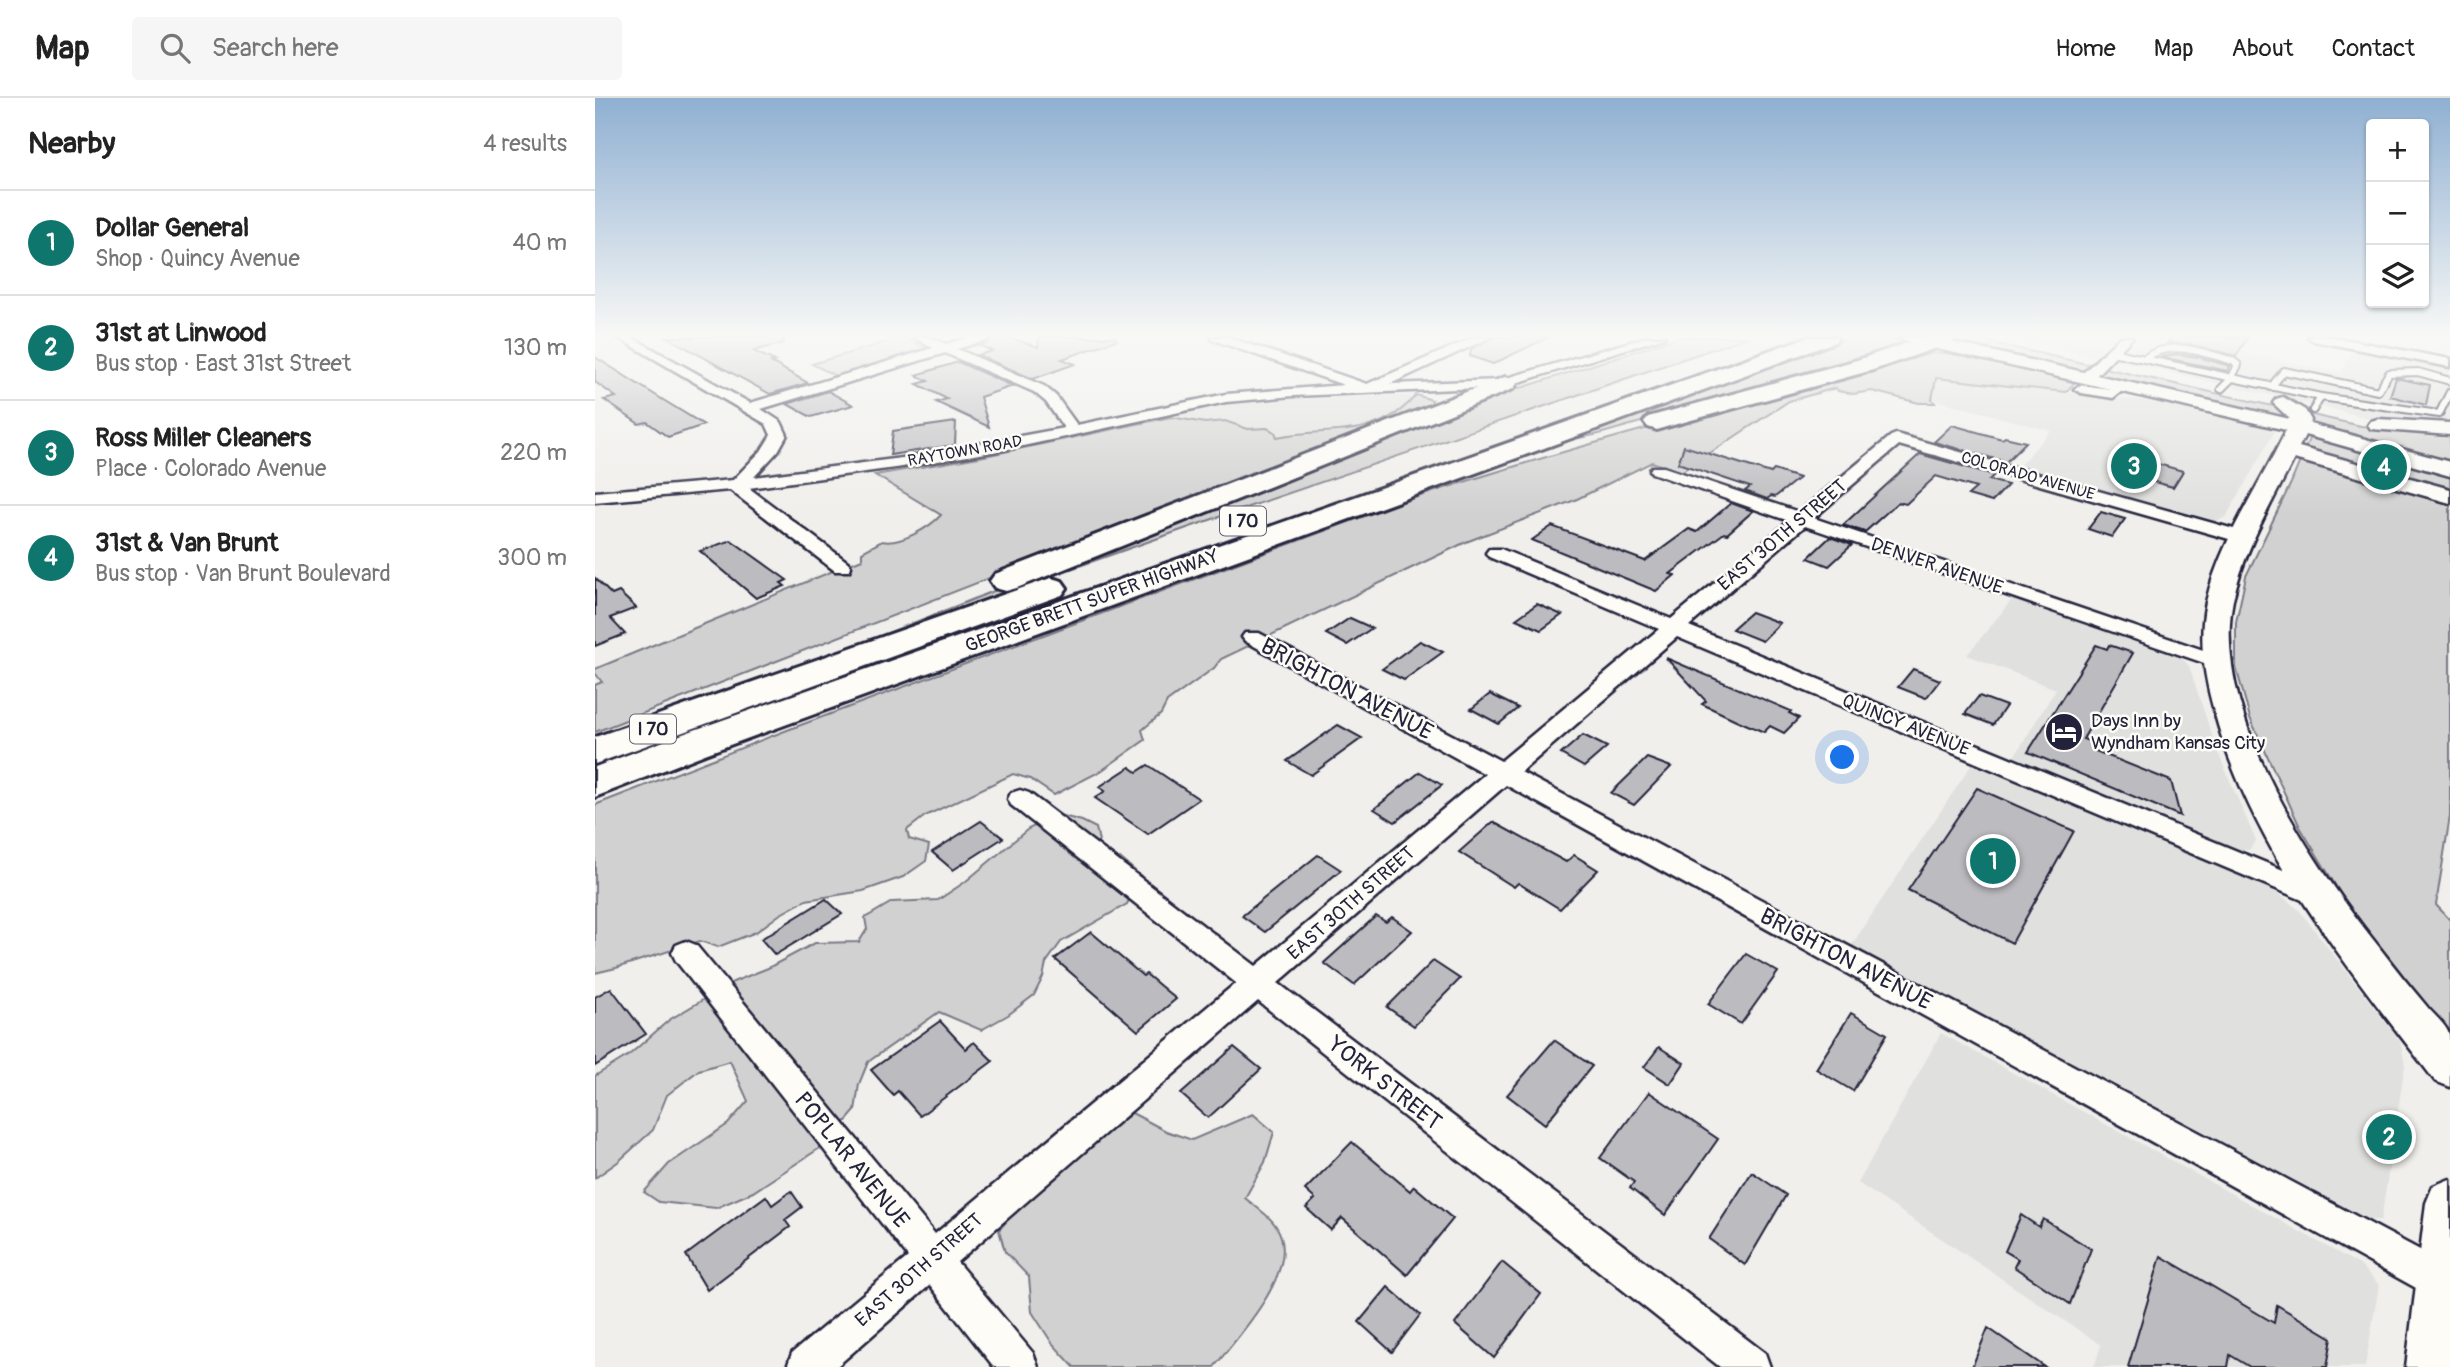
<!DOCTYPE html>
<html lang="en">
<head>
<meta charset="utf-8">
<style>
  body { margin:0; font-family:Pangolin,sans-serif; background:#f6f6f6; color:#222 }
  .controls { position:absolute; right:21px; top:21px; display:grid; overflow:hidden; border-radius:7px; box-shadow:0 2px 5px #0004 }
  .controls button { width:63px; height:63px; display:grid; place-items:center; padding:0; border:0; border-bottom:2px solid #e0e0e0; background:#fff; color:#222; font:35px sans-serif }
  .you { position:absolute; left:1248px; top:660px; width:24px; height:24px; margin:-18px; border:5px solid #fff; border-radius:50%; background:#1a73e8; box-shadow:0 0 0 10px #1a73e833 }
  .badge { display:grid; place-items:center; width:46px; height:46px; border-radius:50%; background:#0f766e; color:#fff; font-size:23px; font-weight:700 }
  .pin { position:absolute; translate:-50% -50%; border:4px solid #fff; box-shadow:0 2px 7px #0006 }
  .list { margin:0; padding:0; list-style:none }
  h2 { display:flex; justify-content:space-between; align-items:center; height:91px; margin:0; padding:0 28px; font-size:30px }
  h2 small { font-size:23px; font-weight:400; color:#767676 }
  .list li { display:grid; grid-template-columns:46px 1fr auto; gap:21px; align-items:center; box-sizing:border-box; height:105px; padding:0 28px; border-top:2px solid #e0e0e0 }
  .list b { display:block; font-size:26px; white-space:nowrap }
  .list p { margin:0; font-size:23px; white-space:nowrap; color:#767676 }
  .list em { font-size:23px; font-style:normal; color:#767676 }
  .icon { flex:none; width:38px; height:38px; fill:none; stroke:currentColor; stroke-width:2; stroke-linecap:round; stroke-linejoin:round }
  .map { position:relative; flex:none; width:1855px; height:1269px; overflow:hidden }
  header { display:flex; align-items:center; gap:42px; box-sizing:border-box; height:98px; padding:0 35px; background:#fff; border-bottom:2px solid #e0e0e0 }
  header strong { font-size:33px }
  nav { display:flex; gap:38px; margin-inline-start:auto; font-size:24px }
  .search { width:490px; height:63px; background:#f6f6f6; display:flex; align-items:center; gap:18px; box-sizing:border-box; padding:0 24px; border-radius:7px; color:#767676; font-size:26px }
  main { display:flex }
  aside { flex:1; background:#fff }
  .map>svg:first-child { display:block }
  .built { fill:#e0e0df }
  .green { fill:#d2d1d1; stroke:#7a7a86; stroke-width:2 }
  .building { fill:#bcbcc0; stroke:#22223b; stroke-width:2 }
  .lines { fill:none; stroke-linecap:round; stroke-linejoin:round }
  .service-casing { stroke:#22223b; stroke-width:10 }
  .minor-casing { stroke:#22223b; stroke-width:5 }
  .secondary-casing { stroke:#22223b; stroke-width:5 }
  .motorway-casing { stroke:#22223b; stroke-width:6 }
  .service { stroke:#fdfcf7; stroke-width:6 }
  .minor { fill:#fdfcf7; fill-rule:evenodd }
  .secondary { fill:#fdfcf7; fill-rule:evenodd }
  .motorway { fill:#fdfcf7; fill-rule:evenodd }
  .labels { text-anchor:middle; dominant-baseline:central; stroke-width:5; stroke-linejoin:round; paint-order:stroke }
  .far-street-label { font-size:16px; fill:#22223b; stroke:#fdfcf7 }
  .shield { fill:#fdfcf7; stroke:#646373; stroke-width:2 }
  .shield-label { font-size:18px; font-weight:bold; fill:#22223b }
  .street-label { font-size:19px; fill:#22223b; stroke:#fdfcf7 }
  .poi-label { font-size:19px; fill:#22223b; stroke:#fdfcf7; text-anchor:start }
  .near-street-label { font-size:23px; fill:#22223b; stroke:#fdfcf7 }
</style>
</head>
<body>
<header>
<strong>Map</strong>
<div class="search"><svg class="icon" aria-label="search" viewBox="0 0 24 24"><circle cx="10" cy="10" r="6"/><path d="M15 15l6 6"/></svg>Search here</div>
<nav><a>Home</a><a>Map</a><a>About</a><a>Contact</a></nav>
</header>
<main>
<aside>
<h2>Nearby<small>4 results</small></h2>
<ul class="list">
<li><span class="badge">1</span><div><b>Dollar General</b><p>Shop · Quincy Avenue</p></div><em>40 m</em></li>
<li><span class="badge">2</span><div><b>31st at Linwood</b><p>Bus stop · East 31st Street</p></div><em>130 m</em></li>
<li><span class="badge">3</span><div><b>Ross Miller Cleaners</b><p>Place · Colorado Avenue</p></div><em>220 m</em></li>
<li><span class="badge">4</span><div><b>31st &amp; Van Brunt</b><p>Bus stop · Van Brunt Boulevard</p></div><em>300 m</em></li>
</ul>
</aside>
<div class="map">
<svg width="1855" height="1269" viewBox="0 0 1855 1269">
  <rect width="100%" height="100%" fill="#f0efec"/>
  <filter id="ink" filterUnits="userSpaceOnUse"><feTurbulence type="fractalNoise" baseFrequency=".0143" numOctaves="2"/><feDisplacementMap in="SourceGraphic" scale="14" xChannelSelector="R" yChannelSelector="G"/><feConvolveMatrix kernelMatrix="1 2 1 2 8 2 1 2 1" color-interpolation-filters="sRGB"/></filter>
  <g filter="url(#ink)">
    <!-- built -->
    <g class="built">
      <path d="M1408,239H1518L1501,257L1495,258Z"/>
      <path d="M1542,239H1564L1746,275L1759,250L1855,268V327L1779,321L1525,263L1523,260Z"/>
      <path d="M1340,280L1581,306L1660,324L1680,333L1631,419L1622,423H1611L1422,370L1456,333L1337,301Z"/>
      <path d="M821,297L808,313L788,325L758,333L731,332L681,339L672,330L653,331L630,323L610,325L576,319L655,302Z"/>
      <path d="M1419,499L1570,551L1585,558L1594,568L1621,650L1661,743L1654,752L1638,751L1417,662L1461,591L1372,557Z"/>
      <path d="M1377,666L1656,782L1683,795L1704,812L1805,943L1810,967L1786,1122H1768L1256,848Z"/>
      <path d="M1346,935L1765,1167L1784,1187L1770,1269H1499L1506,1247L1263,1085Z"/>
    </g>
    <!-- green -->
    <g class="green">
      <path d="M308,239L335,252L245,280L217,266Z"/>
      <path d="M1084,239H1153L609,424L280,540L908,292L929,289Z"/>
      <path d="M1257,239H1287L1319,246L1004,336L969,343Z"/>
      <path d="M1358,239H1372L1766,328L1855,336V718L1841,807L1855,822V936L1803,879L1770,836L1705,729L1655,620L1641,569V524L1651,478L1696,385L1719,329L1354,244Z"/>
      <path d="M1340,255L1368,256L1480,284L1471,294L1341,280L1337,301L1340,305H1324L1277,293L1258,296L1243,293L1241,290L1194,303L1086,374L1057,364L980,402L871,444L626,561L619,570L572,604L566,616L547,632L550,642L506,673L459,697L435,681L418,676L330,718L312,732L314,741L334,747L331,763L308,779L268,793L211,802L184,817L161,834L123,849L105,843L21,870L0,875V707L195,631L813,402C986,345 1163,300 1340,255Z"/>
      <path d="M821,297L837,302L835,308L0,634V587L7,584L0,575V571L267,461V454L287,443C305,447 334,430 346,417L280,377L385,359L576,319L610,325L630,323L653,331L672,330L680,334L682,339C735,328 782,344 821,297Z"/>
      <path d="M464,717L487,723L501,730L504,743L488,761L525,760L546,778L532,806L466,844L451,865L448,879L439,897L413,917L386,932L344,914L273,964L264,986L260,1013L231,1046L158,1094L121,1110L64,1104L49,1094L74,1066L133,1026L153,1003L135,963L104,972L72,997L58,1032L24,1063L0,1080V978L34,957L74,922L138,884L173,870L220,845L264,844L272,831L270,820L297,804L343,802L370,784L433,731Z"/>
      <path d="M537,1015L571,1033L597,1042L658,1016L679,1034L670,1064L650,1100C663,1111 681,1121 686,1139C699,1179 642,1240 619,1269H479L457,1245L437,1214L434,1179L410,1154L404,1132C442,1085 490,1051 537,1015Z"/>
    </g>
    <!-- building -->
    <g class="building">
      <path d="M72,239H188L189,245L158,253L180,263L176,264L213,285L175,296Z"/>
      <path d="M397,239H413L443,249L444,239H521L522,242L467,261L480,266L438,281L383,257L397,253L384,247L393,245Z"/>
      <path d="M898,239H954L898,266L875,258L876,251Z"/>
      <path d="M1577,239H1653L1641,258L1594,246L1572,245Z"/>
      <path d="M1581,256L1603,259L1635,268L1633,273L1566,259Z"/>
      <path d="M0,259L65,300L109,327L73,339L52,324L44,326L9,302L21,299L0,284Z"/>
      <path d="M363,264L418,288L385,299L394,329L341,304L352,301L322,286L333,283L321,277Z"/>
      <path d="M1801,280L1835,287L1831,307L1795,298Z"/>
      <path d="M233,293L258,307L216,319L192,306Z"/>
      <path d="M361,324L360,347L295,357L298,333Z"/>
      <path d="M1357,327L1407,341L1410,339L1431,344L1411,364L1339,344Z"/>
      <path d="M1089,348L1176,375L1179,372L1204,380L1180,399L1176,398L1172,401L1150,393L1155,389L1083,365Z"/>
      <path d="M1325,356L1399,377L1394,382L1413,387L1397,404L1373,397L1381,390L1341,378L1311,406L1303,404L1270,434L1248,427Z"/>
      <path d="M1549,362L1588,373L1578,389L1537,378Z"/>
      <path d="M1136,405L1158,413L1132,436L1129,435L1075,476L1080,477L1061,493L937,442L957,428L1050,463L1094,431L1102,434Z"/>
      <path d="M1506,414L1530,421L1517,439L1493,431Z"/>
      <path d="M1235,439L1257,447L1234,468L1213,460Z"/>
      <path d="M136,442L192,482L186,485L190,488L161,500L105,453Z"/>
      <path d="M0,480L17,497L24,494L41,510L15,520L30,536L0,548Z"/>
      <path d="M942,506L967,517L946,532L921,521Z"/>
      <path d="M1156,514L1185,525L1167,543L1137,531Z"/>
      <path d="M755,520L777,530L752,547L731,536Z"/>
      <path d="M825,543L848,554L809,582L787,571Z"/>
      <path d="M1501,547L1512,551L1514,547L1538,555L1488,641L1502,646L1498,652L1576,683L1585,718L1433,654Z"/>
      <path d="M1071,560L1196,613L1194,615L1204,620L1189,635L1175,628L1169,634L1141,622L1107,606L1111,603Z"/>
      <path d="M1318,571L1345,582L1331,600L1303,589Z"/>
      <path d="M895,596L923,610L904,626L876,611Z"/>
      <path d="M1384,598L1411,608L1398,627L1370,616Z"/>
      <path d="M743,627L767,640L716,677L692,663Z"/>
      <path d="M988,637L1012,649L989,669L966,656Z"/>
      <path d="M1052,660L1076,669L1039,707L1016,695Z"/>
      <path d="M553,667L604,701L553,736L500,700L510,693L504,689L535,669L542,674Z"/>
      <path d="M825,674L847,687L800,724L779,711Z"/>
      <path d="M1382,690L1479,733L1417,845L1313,792Z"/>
      <path d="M386,723L408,740L358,772L337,754Z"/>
      <path d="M898,724L971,764L979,757L1003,772L965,811L923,785L919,789L864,754Z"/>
      <path d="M723,757L746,772L670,834L647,818Z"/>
      <path d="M231,801L247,816L180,857L166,841Z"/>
      <path d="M781,818L791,824L797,819L817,833L759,887L729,865Z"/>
      <path d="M496,834L548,878L551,876L581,901L543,933L460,861Z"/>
      <path d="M1151,856L1183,874L1146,926L1113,906Z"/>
      <path d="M838,863L865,881L819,928L792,909Z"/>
      <path d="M16,890L51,936L0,968V899Z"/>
      <path d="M1256,915L1292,936L1258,993L1221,971Z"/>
      <path d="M345,923L371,951L379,944L398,963L325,1018L303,993L298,997L276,972Z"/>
      <path d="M959,942L997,968L950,1026L912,997Z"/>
      <path d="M639,949L666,971L613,1020L586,996Z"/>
      <path d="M1064,949L1089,965L1075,986L1049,969Z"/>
      <path d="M1054,994L1123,1041L1070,1117L1035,1090L1039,1084L1005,1060Z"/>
      <path d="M757,1044L815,1093L819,1088L858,1121L812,1177L747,1120L736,1132L711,1110L720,1101L710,1092Z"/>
      <path d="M1157,1074L1191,1097L1150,1167L1114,1141Z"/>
      <path d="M196,1093L207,1109L190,1122L195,1129L112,1192L91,1157L171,1098L177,1107Z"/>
      <path d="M1426,1117L1444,1129L1448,1121L1496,1151L1475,1206L1419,1169L1423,1161L1410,1153Z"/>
      <path d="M1566,1158L1679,1225L1682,1207L1737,1240L1732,1269H1655L1635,1257L1633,1269H1533Z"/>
      <path d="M907,1164L946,1196L899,1260L860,1226Z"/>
      <path d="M793,1189L825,1217L797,1254L764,1224Z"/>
      <path d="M1393,1230L1450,1269H1377Z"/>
    </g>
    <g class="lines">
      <defs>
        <g id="service">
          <path d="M1517,254L1726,299L1718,312"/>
          <path d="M1549,261C1576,240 1609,255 1638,263L1643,267L1636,281L1626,291"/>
          <path d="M1676,289L1689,273L1783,293L1794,275L1823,274L1855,283"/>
          <path d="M1726,299L1844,316L1855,294"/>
        </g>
        <g id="minor">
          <path d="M22,239H36L155,305L338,250L318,239H334L351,246L376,239H394L392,242L362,251L449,288L461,298L482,327L631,296L749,287L618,242L616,239H633L772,286L880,239H896L795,286L905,282L1052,239H1070L895,293L885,290L698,298L631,304L409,352L307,369L154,390L254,465L256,469L254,473H240L135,392L0,404V394L138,382L166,353L176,337L171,326ZM350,255L439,294L451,304L469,330L307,360L159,379L183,353L192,337L186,324L166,311Z"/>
          <path d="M1525,239H1538L1496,283H1486V277Z"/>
          <path d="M1713,239H1737L1855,261V269L1719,243Z"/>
          <path d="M1528,283L1535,287L1518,300L1486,295L1479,291L1486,287L1515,291Z"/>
          <path d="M1301,336L1653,435L1656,439L1653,443H1641L1304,347L1219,420L1629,559L1632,563L1629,567H1615L1210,428L1094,528L1732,790L1735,797L1732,804L1722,807L1712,804L1082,539L926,674L1855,1168V1197L1845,1201L1832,1196L911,687L683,885L1170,1255L1175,1269H1125L663,903L362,1164L438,1255L443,1269H399L335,1187L241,1269H192L197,1255L313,1159L81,863L77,855L81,847L91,843L101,847L340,1136L641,885L416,707L413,701L416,695L425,692L434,695L661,868L890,676L650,543L647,539L650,535H664L906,663L1064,531L894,459L891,455L894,451H906L1076,521L1194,423L1057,375L1055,372L1057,369H1069L1204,414L1296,338Z"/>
        </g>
        <g id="secondary">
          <path d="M1304,239H1334L1695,321L1678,305L1681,301L1688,299L1710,312L1716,322L1715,326L1855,364V378L1710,337L1704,349L1855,391V405L1699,361C1676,407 1649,451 1638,502C1615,615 1717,765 1784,849C1800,870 1817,891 1834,911C1840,918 1851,927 1854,936C1855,946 1855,976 1855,989L1840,983C1753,869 1657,754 1619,613C1609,578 1603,540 1611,504C1625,442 1665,388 1691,332L1313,244Z"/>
          <path d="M1783,321L1855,325V337L1776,331L1773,327L1776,323Z"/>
          <path d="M1855,1081V1269H1811L1831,1105L1838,1088Z"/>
        </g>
        <g id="motorway">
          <path d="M1213,239H1243L1240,244L110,656L0,699V669L82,638Z"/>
          <path d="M1330,239H1361L1358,244L1278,272L1071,329L1062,332L1053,329L1049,324L1053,319L1262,262Z"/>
          <path d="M910,279L918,281L922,286L918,291L422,490L411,493L400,490L395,483L400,476Z"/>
          <path d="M456,480L467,483L472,490L467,497L0,666V639Z"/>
        </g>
      </defs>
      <!-- service casing -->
      <use href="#service" class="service-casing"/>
      <!-- minor casing -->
      <use href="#minor" class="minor-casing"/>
      <!-- secondary casing -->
      <use href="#secondary" class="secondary-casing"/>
      <!-- motorway casing -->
      <use href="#motorway" class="motorway-casing"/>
      <!-- service -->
      <use href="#service" class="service"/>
      <!-- minor -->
      <use href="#minor" class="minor"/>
      <!-- secondary -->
      <use href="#secondary" class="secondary"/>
      <!-- motorway -->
      <use href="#motorway" class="motorway"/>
    </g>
  </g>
  <!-- sky -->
  <linearGradient id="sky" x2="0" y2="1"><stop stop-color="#8fb0d2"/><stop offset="0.57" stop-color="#f8f8f6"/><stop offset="1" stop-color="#f8f8f6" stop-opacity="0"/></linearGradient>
  <rect width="1855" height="416" fill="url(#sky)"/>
  <!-- icons -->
  <defs>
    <symbol id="hotel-disc" viewBox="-11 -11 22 22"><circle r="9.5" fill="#22223b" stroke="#fdfcf7"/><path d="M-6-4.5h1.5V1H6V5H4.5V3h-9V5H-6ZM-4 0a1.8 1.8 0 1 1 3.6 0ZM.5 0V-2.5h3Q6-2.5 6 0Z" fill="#fff"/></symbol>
  </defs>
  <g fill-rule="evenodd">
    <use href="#hotel-disc" x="1447" y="612" width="44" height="44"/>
  </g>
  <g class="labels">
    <!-- far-street labels -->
    <g class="far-street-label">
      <text transform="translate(370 353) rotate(-10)">RAYTOWN ROAD</text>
      <text transform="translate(1433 378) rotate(16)">COLORADO AVENUE</text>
    </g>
    <!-- shield labels -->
    <g class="shield">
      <rect x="625" y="408.5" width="46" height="29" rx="5"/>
      <rect x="35" y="616.5" width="46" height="29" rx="5"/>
    </g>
    <g class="shield-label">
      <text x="648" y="423">I 70</text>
      <text x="58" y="631">I 70</text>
    </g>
    <!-- street labels -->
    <g class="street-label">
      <text transform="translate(1187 437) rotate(-40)">EAST 30TH STREET</text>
      <text transform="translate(1342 468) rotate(19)">DENVER AVENUE</text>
      <text transform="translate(497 503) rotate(-20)">GEORGE BRETT SUPER HIGHWAY</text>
      <text transform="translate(1311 627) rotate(22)">QUINCY AVENUE</text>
      <text transform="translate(756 805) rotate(-41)">EAST 30TH STREET</text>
      <text transform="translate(324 1172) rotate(-41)">EAST 30TH STREET</text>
    </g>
    <!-- poi labels -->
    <g class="poi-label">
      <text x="1496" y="623">Days Inn by<tspan x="1496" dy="22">Wyndham Kansas City</tspan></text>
    </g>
    <!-- near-street labels -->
    <g class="near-street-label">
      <text transform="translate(752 591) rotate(28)">BRIGHTON AVENUE</text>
      <text transform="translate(1251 861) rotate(28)">BRIGHTON AVENUE</text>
      <text transform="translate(790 985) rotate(38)">YORK STREET</text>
      <text transform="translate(257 1062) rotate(51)">POPLAR AVENUE</text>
    </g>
  </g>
</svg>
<div class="controls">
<button>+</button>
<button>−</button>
<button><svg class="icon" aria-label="layers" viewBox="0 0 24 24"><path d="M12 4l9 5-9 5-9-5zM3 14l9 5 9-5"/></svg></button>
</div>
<div class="you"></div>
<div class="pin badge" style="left:1398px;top:763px">1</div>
<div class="pin badge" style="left:1794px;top:1039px">2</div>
<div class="pin badge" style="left:1539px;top:368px">3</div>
<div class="pin badge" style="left:1789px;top:369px">4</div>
</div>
</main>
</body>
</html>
